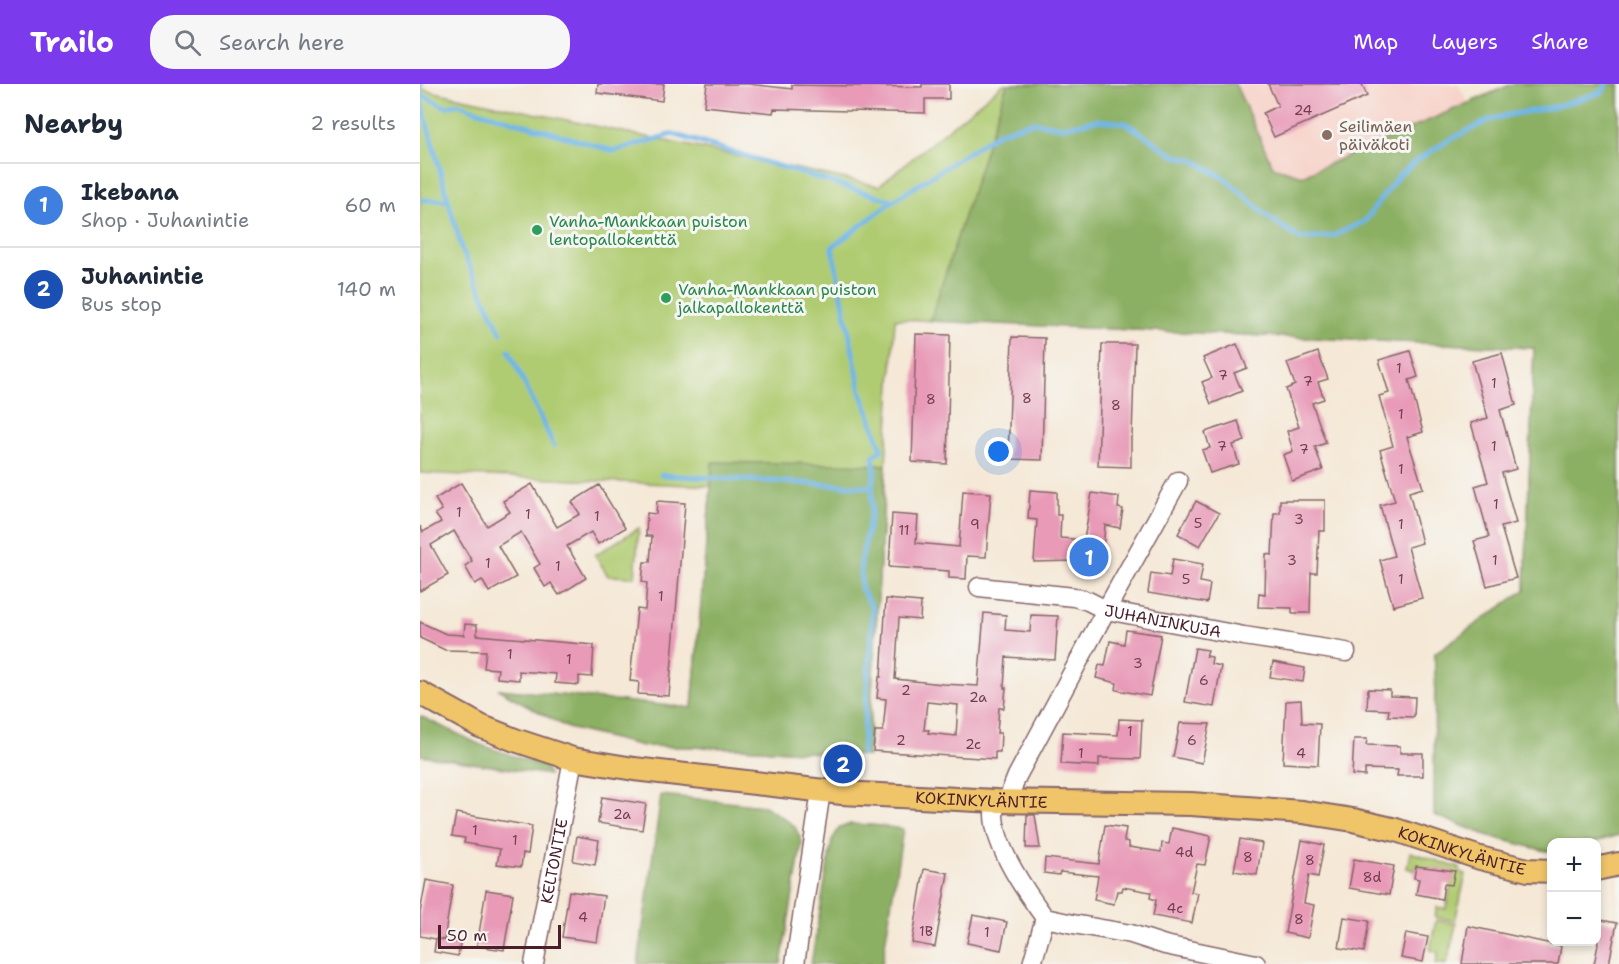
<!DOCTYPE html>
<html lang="en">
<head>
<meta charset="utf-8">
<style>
  body { margin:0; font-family:"Shantell Sans",sans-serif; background:#f6f6f7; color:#1f2937 }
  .controls { position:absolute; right:18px; bottom:18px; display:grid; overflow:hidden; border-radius:12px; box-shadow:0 3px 9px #0003 }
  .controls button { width:54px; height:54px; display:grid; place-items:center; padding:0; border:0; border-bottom:2px solid #e0e1e3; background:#fff; color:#1f2937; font:30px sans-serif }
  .scale { position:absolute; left:18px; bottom:15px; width:123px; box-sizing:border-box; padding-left:6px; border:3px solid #4a1f2b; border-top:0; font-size:16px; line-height:21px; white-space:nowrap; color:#4a1f2b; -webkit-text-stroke:4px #f6f6f2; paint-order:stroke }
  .you { position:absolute; left:579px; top:368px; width:21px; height:21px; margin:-15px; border:4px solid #fff; border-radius:50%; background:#1a73e8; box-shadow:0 0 0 9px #1a73e833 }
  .badge { display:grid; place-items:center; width:39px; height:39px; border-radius:50%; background:#7c3aed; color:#fff; font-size:20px; font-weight:700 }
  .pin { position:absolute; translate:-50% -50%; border:3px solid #fff; box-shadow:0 2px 6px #0006 }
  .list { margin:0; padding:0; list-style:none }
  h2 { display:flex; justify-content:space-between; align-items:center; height:78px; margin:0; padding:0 24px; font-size:26px }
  h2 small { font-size:20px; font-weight:400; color:#747a83 }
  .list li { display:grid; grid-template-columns:39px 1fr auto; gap:18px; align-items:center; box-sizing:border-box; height:84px; padding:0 24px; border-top:2px solid #e0e1e3 }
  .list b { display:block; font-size:22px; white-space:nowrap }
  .list p { margin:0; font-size:20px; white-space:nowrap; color:#747a83 }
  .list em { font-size:20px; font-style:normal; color:#747a83 }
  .icon { flex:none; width:33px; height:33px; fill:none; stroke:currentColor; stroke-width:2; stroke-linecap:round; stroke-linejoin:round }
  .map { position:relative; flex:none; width:1199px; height:880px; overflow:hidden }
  header { display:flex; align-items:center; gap:36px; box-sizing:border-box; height:84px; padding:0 30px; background:#7c3aed; color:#fff }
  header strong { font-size:28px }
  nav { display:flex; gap:33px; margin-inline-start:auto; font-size:21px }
  .search { width:420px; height:54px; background:#f6f6f7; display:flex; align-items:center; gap:15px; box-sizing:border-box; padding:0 21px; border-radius:24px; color:#747a83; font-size:22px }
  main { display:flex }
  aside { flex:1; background:#fff }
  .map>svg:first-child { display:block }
  .built { fill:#f7d1c8 }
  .green { fill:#b0cc72; stroke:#7d764e; stroke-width:1.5 }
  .forest { fill:#8cb064; stroke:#6b6848; stroke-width:1.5 }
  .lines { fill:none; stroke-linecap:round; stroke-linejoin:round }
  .stream { stroke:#6fb6e7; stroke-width:5 }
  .building { fill:#e89ab7; fill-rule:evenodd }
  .minor-casing { stroke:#866567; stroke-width:21 }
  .major-casing { stroke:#866567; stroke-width:26 }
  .minor { stroke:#fff; stroke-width:18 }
  .major { stroke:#f0c469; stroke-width:22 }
  .education-dot { fill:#8d6e63; stroke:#f6f6f2; stroke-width:2 }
  .leisure-dot { fill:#2e9e5b; stroke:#f6f6f2; stroke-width:2 }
  .labels { text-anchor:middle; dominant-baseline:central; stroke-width:6; stroke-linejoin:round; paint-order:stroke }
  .number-label { font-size:14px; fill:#723e4e }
  .education-label { font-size:16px; fill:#785e54; stroke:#f6f6f2; text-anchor:start }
  .leisure-label { font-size:16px; fill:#27864d; stroke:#f6f6f2; text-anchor:start }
  .street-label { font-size:16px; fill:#4a1f2b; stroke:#f6f6f2 }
</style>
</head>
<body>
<header>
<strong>Trailo</strong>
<div class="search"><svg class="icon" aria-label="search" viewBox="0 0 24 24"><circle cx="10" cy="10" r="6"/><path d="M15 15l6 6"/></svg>Search here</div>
<nav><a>Map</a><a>Layers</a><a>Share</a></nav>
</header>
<main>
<aside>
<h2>Nearby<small>2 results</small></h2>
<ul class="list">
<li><span class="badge" style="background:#3f7fe0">1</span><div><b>Ikebana</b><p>Shop · Juhanintie</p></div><em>60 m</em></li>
<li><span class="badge" style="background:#1a4fb4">2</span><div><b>Juhanintie</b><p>Bus stop</p></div><em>140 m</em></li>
</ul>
</aside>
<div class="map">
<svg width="1199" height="880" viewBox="0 0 1199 880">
  <rect width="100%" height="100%" fill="#f6f6f2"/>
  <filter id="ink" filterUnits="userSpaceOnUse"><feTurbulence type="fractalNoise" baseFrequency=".0167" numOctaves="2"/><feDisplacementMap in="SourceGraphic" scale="12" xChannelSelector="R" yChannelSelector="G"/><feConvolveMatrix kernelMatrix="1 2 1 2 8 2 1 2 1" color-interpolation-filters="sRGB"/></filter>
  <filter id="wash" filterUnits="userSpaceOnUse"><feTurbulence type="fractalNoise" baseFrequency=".008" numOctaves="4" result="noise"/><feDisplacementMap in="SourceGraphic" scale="24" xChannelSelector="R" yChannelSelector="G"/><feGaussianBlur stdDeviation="1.35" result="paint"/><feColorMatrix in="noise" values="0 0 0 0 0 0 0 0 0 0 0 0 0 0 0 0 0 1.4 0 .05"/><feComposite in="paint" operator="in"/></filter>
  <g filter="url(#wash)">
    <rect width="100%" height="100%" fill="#f5e8d6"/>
    <!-- built -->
    <path class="built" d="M815,0H1038L1048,19L882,92L853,83Z"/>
    <!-- green -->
    <g class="green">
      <path d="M583,0H815L853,83L882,92L1092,0H1199V751L1175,758H1132L1131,766L1126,767L1069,752L1014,731L1015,569L1105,506L1114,264L475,235L448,672L321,664L223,662L148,644L78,605L272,624L291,402L0,389V5L459,102Z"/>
      <path d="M219,444L215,493L188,492L175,471Z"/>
      <path d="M990,768L1040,784V788L1046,790L1035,837L1015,833L1017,823L1026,825L1034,788L996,782L995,787L987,784Z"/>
      <path d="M1016,836L1036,840L1027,880H1016L1018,868L1010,866Z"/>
    </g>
    <!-- forest -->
    <g class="forest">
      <path d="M587,0H815L853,83L882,92L1092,0H1199V751L1175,758H1132L1131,766L1126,767L1069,752L1014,731L1015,569L1105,506L1114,264L510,237Z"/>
      <path d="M292,378L466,381L448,672L321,664L223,662L148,644L78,605L272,624L291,402Z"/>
      <path d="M0,632L61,661L124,682L129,691L0,671Z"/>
      <path d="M241,711L344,722L364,734L375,743L382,758L361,880H218Z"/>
      <path d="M430,740L453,741L483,745L462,880H391L412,756L419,744Z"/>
    </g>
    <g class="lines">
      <!-- stream -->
      <g class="stream">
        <path d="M0,5L1,0"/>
        <path d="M0,10L26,23L38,19L52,25L194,67L253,50L473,117"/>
        <path d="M0,14L42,166L81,249"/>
        <path d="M3,116H28"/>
        <path d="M89,267L134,362"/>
        <path d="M241,391L452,403"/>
        <path d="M442,671L453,525L441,504V478L452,425V403L455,387L453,372L462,366L441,308L412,163L473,117L578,49L612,38L643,43L677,36L706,39L755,72L772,75L807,96L847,132L880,155L913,152L945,137L978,92L996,77L1029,56L1069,36L1088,31L1134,23L1182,8L1187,0"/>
      </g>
    </g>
    <g id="blocks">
      <!-- building -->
      <g class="building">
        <path d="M178,0H244L242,17L177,9Z"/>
        <path d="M287,0H328L372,5V1L502,3V0H529V15H505V29L354,25L353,29L284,22Z"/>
        <path d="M848,0H942L947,12L854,53L843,29L858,22Z"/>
        <path d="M496,250L530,251L527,380L492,378Z"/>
        <path d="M592,253L625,254L622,376L588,375Z"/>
        <path d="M682,260H715L712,352L711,353V383L678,382Z"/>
        <path d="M817,260L827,284L814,289L822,307L791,320L782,298L792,294L783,274Z"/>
        <path d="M990,267L998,293L989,296L1003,348L987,353L1003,404L989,408L1002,459L988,463L1002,514L973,522L960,476L974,472L960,421L975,417L960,366L973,362L959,312L969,309L959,276Z"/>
        <path d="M898,268L908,295L898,298L904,315L892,319L906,359L895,363L903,386L872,397L863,371L873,367L867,347L879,343L866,305L875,301L867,279Z"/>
        <path d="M1082,269L1096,321L1080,326L1096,385L1082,389L1096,439L1081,443L1096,494L1067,502L1054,457L1069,453L1055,402L1068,398L1051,339L1068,334L1052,277Z"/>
        <path d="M818,337L825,357L813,361L819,380L790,389L782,366L790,364L785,348Z"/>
        <path d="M41,399L67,442L90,428L83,417L112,400L137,443L160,430L152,418L179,401L205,444L178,460L171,448L147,462L166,494L139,511L131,499L125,503L114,484L120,480L101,448L78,462L96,493L69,508L62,496L55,500L45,482L52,477L34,447L11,461L28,491L0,507V442L3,448L21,438L15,430L22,426L15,415Z"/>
        <path d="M610,406L637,408V431H641L640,454L664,456L672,409L699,413L698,424L703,425L700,444L685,441L681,488L655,485L656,477L614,478L617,436L608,435Z"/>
        <path d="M543,407L571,409L566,473L547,472L546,495L529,494V487L469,483L472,430L498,432L496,459L539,463Z"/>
        <path d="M860,416H905V447H899L897,489H891L890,529H872V524L838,523L839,509L845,510L846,470L852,471L854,429H860Z"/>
        <path d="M237,417L265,419L249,612L218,610L219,598L210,597L217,525L225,526L227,499L222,498L224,478H230L232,452H226L227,429L236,430Z"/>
        <path d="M776,417L799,429L780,462L758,450Z"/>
        <path d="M753,475L783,480L780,498L790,500L787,519L728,509L731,489L750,492Z"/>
        <path d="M466,515L501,518L500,536L479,534L475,595L523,600L558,602L564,529L586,531L585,546L610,548L611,531L638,532L635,576L586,573L584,604H586L584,624H579L577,649H581L580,668H575V675L453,667L455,647H463L466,615L457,614L459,593H461ZM507,618L538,621L536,652L508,649L509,646H504Z"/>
        <path d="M0,538L26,550L44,551L45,540L57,541V551L174,561L172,593L159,592V601L135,599L136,590L99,587V596L77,594L78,585L64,584L66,567L25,566L0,554Z"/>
        <path d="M706,546L741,551L730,612L696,606L697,599L676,594L679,581L685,582L690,557L704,560Z"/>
        <path d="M775,564L788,566L786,572L792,573L791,580L801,582L794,623L765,618Z"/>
        <path d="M853,578L885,584L883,598L850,593Z"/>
        <path d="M948,605L970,606V612L995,613L994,633L968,632L969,626L947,625Z"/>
        <path d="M881,616L882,639L900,640L898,681L863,679L866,617Z"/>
        <path d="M699,635L722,636L720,675L679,674V682L641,680L643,648L698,651Z"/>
        <path d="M760,639L790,640L782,679L753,673Z"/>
        <path d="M934,655H947L946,661L980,662V669H1003V692H977L978,686L945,685V692L932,691Z"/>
        <path d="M182,713L226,720L222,746L178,739Z"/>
        <path d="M36,729L112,742L108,770L103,769L101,783L77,780L80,765L44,759L45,754L32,752Z"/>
        <path d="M607,731H615L620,764H606Z"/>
        <path d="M685,741L706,744L704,757L709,758V763L741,768L742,759L749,760L752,744L791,752L785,781L777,780L771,808L778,809L772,839L733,832L736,816L730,814L731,808L703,803L702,807H697L694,820L674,816L678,792L640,788L639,791L624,789L625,774L679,780Z"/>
        <path d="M157,752L179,756L175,781L153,777Z"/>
        <path d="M820,755L842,759L837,791L814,787Z"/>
        <path d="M882,756L904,761L898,793L889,791L884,819L894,821L888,854L865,849Z"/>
        <path d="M934,775L974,782L969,811L929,804Z"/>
        <path d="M996,782L1035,787L1032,801L1024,800L1022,815L996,810L999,795L994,794Z"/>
        <path d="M504,785L528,789L515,863L492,859Z"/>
        <path d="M6,796L33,801L24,856L19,855L40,859L38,872L14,868L16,855L0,852V829Z"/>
        <path d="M66,806L93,810L84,866L57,862Z"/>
        <path d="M149,807L184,812L177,858L142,853Z"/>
        <path d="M553,831L587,838L581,866L547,859Z"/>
        <path d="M924,833L949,837L944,868L919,864Z"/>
        <path d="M1176,835L1197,839L1189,880H1174L1178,861Z"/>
        <path d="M1048,842L1141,862L1138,880H1042Z"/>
        <path d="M986,849L1008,853L1003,878L981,874Z"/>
      </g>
    </g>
  </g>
  <g filter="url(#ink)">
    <use href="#blocks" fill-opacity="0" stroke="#866567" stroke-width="1.5"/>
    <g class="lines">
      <defs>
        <g id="minor">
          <path id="s1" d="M559,503L654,513L668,517L686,526L824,552L926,568"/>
          <path d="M576,717C576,721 574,726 574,731C575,764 606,808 625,834L653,840L711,850L745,861L836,880"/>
          <path d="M587,717L597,692L686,526L758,397"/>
          <path id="s2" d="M114,880L153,675"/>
          <path d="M375,880L401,707"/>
          <path d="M612,880L625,834"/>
        </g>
        <g id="major">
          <path id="s3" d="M0,609L60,642L95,656L153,675L214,685L422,709L576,717L771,720L882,728L933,736L976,746L1060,774L1108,786L1132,787"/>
          <path d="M1176,785L1199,780"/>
        </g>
      </defs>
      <!-- minor casing -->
      <use href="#minor" class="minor-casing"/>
      <!-- major casing -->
      <use href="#major" class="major-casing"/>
      <!-- minor -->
      <use href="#minor" class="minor"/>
      <!-- major -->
      <use href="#major" class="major"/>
    </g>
  </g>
  <!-- markers -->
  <circle class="education-dot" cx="907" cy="51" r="6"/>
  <g class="leisure-dot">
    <circle cx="117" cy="146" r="6"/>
    <circle cx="246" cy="214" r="6"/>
  </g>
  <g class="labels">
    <!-- number labels -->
    <g class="number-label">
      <text x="883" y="26">24</text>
      <text x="979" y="284">1</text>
      <text x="803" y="291">7</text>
      <text x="888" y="297">7</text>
      <text x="1074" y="299">1</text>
      <text x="607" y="314">8</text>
      <text x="511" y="315">8</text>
      <text x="696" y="321">8</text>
      <text x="981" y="330">1</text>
      <text x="802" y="362">7</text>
      <text x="1074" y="362">1</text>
      <text x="884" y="365">7</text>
      <text x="981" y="385">1</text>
      <text x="1076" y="420">1</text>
      <text x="39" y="428">1</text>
      <text x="108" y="430">1</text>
      <text x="177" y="432">1</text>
      <text x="879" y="435">3</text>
      <text x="778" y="439">5</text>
      <text x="555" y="440">9</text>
      <text x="981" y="440">1</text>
      <text x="484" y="446">11</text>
      <text x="872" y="476">3</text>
      <text x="1075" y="476">1</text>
      <text x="68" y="479">1</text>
      <text x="138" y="482">1</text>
      <text x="766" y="495">5</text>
      <text x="981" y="495">1</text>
      <text x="241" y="512">1</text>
      <text x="90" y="570">1</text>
      <text x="149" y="575">1</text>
      <text x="718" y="579">3</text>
      <text x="784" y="596">6</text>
      <text x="486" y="606">2</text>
      <text x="558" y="613">2a</text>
      <text x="710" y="647">1</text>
      <text x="481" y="656">2</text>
      <text x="772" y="656">6</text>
      <text x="553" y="660">2c</text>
      <text x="661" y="669">1</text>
      <text x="881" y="669">4</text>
      <text x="202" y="730">2a</text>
      <text x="55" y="746">1</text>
      <text x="95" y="756">1</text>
      <text x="764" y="768">4d</text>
      <text x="828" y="773">8</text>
      <text x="890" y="776">8</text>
      <text x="952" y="793">8d</text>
      <text x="755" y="824">4c</text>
      <text x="163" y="833">4</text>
      <text x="879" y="835">8</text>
      <text x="506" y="847">1B</text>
      <text x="567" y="848">1</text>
    </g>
    <!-- education labels -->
    <g class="education-label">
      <text x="919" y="42">Seilimäen<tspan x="919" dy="18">päiväkoti</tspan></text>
    </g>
    <!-- leisure labels -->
    <g class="leisure-label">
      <text x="129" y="137">Vanha-Mankkaan puiston<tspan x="129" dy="18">lentopallokenttä</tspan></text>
      <text x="258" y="205">Vanha-Mankkaan puiston<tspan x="258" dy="18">jalkapallokenttä</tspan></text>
    </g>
    <!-- street labels -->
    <g class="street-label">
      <text stroke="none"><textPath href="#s1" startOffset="188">JUHANINKUJA</textPath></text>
      <text stroke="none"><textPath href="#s3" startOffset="578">KOKINKYLÄNTIE</textPath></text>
      <text stroke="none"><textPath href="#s3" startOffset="1064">KOKINKYLÄNTIE</textPath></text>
      <text stroke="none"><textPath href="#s2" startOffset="105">KELTONTIE</textPath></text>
    </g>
  </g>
</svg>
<div class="controls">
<button>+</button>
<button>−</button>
</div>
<div class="scale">50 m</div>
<div class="you"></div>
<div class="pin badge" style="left:669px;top:473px;background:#3f7fe0">1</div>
<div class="pin badge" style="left:423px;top:680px;background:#1a4fb4">2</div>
</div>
</main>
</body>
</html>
